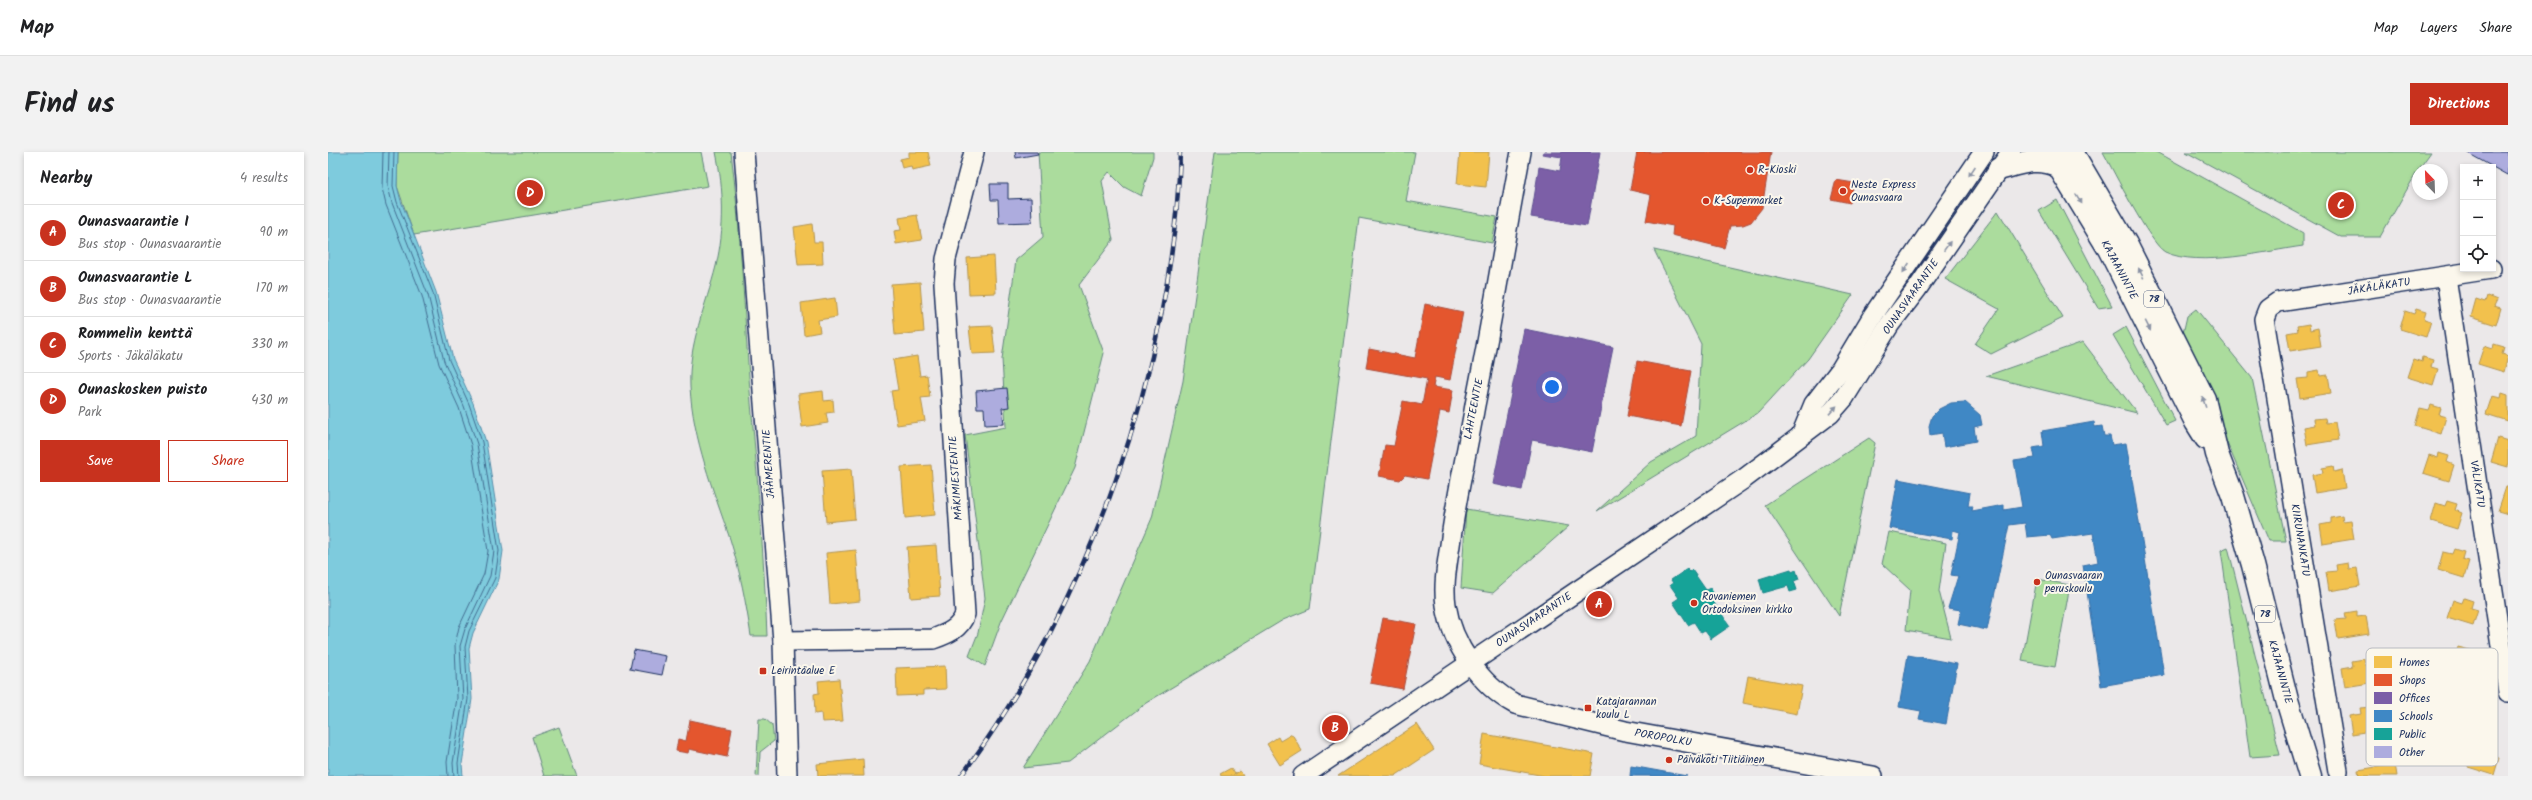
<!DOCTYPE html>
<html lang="en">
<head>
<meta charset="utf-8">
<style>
  body { margin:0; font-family:Kalam,sans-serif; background:#f2f2f2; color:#202124 }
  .controls { position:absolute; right:12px; top:12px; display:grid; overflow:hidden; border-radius:0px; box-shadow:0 2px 6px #0003 }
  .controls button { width:36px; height:36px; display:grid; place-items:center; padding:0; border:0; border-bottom:1px solid #e0e0e0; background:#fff; color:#202124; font:20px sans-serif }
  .compass { position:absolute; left:2084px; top:12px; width:36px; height:36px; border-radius:50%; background:#fff; box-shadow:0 2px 6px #0003; rotate:337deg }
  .you { position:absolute; left:1224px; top:235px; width:14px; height:14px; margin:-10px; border:3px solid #fff; border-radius:50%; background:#1a73e8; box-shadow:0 0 0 6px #1a73e833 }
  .badge { display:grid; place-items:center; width:26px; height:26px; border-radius:50%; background:#c8321e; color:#fff; font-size:13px; font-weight:700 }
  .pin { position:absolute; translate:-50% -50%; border:2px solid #fff; box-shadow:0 1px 4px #0006 }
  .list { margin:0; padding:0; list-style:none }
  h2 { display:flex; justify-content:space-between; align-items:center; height:52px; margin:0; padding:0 16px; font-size:17px }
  h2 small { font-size:13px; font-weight:400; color:#757577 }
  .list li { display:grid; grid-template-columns:26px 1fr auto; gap:12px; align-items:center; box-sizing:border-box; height:56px; padding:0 16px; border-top:1px solid #e0e0e0 }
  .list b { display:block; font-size:15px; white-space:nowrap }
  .list p { margin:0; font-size:13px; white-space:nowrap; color:#757577 }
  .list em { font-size:13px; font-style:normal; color:#757577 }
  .actions { display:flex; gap:8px; padding:12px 16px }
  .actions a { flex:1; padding:9px 0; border:1px solid #c8321e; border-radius:0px; text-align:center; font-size:14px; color:#c8321e }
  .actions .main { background:#c8321e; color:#fff }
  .icon { flex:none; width:22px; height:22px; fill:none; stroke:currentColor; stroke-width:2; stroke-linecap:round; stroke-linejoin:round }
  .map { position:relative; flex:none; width:2180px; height:624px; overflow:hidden; border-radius:0px }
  header { display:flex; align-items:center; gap:24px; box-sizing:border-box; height:56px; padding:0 20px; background:#fff; border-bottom:1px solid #e0e0e0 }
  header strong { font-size:19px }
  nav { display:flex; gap:22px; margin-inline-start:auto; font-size:14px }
  .intro { display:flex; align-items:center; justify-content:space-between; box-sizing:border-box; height:96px; padding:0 24px }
  h1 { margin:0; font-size:28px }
  .button { padding:10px 18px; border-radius:0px; background:#c8321e; color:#fff; font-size:14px; font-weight:700 }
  main { display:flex; gap:24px; padding:0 24px }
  aside { flex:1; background:#fff; border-radius:0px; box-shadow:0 2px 6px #0003 }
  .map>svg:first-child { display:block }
  .green { fill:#abdc9d; stroke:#63867e }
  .water { fill:#7ecbdd; stroke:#568daa }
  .homes { fill:#f2c14e; stroke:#b29553 }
  .shops { fill:#e4572e; stroke:#a84b3c }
  .offices { fill:#7b5ea7; stroke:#5e5091 }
  .schools { fill:#3f88c5; stroke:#346da6 }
  .public { fill:#17a398; stroke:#188087 }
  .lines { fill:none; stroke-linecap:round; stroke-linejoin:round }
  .shore { stroke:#436d91; stroke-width:1 }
  .building { fill:#adacde; stroke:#1b2f5e }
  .minor-casing { stroke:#1b2f5e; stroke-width:22 }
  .major-casing { stroke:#1b2f5e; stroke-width:25 }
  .minor { stroke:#fbf7ec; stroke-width:19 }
  .major { stroke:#fbf7ec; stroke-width:22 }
  .rail-casing { stroke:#1b2f5e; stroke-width:4.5 }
  .rail { stroke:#fbf7ec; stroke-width:3; stroke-dasharray:9; stroke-linecap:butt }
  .oneway { fill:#8b93a5 }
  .poi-dot { fill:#c8321e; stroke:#fbf7ec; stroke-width:1.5 }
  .labels { text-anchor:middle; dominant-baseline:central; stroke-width:4; stroke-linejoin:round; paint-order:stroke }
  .shield { fill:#fbf7ec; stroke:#5e6b89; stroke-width:1 }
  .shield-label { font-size:10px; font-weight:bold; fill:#1b2f5e }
  .poi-label { font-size:11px; fill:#1b2f5e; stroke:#fbf7ec; text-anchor:start }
  .street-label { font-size:11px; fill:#1b2f5e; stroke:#fbf7ec }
  .key { fill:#fbf7ec; stroke:#b8bbc1; stroke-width:1 }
  .key-label { font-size:11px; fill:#1b2f5e }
</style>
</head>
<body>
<header>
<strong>Map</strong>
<nav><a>Map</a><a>Layers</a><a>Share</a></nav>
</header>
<div class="intro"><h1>Find us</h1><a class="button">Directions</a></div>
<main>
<aside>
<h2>Nearby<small>4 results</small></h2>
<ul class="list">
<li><span class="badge">A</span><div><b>Ounasvaarantie I</b><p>Bus stop · Ounasvaarantie</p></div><em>90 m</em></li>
<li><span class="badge">B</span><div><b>Ounasvaarantie L</b><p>Bus stop · Ounasvaarantie</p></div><em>170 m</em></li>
<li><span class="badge">C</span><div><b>Rommelin kenttä</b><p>Sports · Jäkäläkatu</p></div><em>330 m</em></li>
<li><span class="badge">D</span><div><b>Ounaskosken puisto</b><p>Park</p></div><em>430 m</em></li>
</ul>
<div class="actions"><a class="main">Save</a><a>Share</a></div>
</aside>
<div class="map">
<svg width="2180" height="624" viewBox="0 0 2180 624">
  <rect width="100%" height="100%" fill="#ebe8e9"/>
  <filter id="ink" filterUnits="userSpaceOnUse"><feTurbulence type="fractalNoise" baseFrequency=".025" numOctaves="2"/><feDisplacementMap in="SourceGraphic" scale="8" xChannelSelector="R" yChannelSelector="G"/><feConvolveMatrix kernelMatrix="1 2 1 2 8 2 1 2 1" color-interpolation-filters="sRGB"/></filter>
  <g filter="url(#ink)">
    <!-- green -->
    <g class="green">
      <path d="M70,0H373L380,34L86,83L69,34Z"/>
      <path d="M388,0H403C413,80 416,159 422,239C429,321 436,402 439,484H423C418,451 412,419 402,387C385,337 365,288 362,235C360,192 378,154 388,114C397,76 396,38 388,0Z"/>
      <path d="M710,0H825V5L813,44L796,35L781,20L774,29L785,88L751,133L776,201L747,316L673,470L657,514L641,504L650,481L657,446L637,283L678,275L674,207L688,108L715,85Z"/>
      <path d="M887,0H1087L1078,49L1169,65L1164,91L1031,66L982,457L955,468L818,551L740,611L695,616L762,509L824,366L855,229Z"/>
      <path d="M1775,0H1829L1975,81V94C1939,99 1871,116 1837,100C1822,92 1785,18 1775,0Z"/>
      <path d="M1858,0H2103L2090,18L2052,85H2013Z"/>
      <path d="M1729,48L1784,154L1770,156L1711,59Z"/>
      <path d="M1670,59L1735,166L1663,202L1647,192L1671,157L1617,127Z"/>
      <path d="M1326,98L1525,143L1480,207L1430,261L1269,359L1323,310L1368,284L1373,192Z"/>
      <path d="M1868,157L1924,226L1958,389H1941L1854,186L1859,164Z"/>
      <path d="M1798,175L1847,269L1838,273L1785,183Z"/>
      <path d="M1755,190L1809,261L1658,224Z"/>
      <path d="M1541,286L1547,291L1511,464L1437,353Z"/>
      <path d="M1138,357L1241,374L1165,441L1133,436Z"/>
      <path d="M1561,380L1618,391L1611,439L1623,486L1578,478L1582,438L1554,412Z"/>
      <path d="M1900,395L1952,603L1922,605L1893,398Z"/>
      <path d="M1709,427L1742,433L1727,515L1694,509Z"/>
      <path d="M431,567H437L444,573L446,589L432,600L431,624H428Z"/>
      <path d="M231,575L249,624H216L204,585Z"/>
    </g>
    <!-- water -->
    <path class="water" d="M0,0H70L69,34L73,49L108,140L125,207L145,251L158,290L175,399L171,427L145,481L141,496L144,547L134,612L135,624H0Z"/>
    <!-- homes -->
    <g class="homes">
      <path d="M581,0H600L603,14L584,18L583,14L574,16L572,7L581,5Z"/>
      <path d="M1132,0H1161L1158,35L1129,32Z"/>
      <path d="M589,63L594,88L568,92L566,79L573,78L571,66Z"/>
      <path d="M484,72L486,90H494L495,112L470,113L466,75Z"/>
      <path d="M666,104L668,141L641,142L639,106Z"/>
      <path d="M592,130L596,180L567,183L563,132Z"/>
      <path d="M2159,144L2169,148L2166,154L2173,156L2168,173L2143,165L2148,147L2157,150Z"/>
      <path d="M507,146L509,165L490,168L492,180L476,183L473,151Z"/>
      <path d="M2088,157L2098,160L2096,167L2103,169L2098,185L2072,177L2077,159L2086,162Z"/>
      <path d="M1981,172L1982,178L1990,176L1993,194L1962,199L1959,181L1970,179L1969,174Z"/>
      <path d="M664,174L667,201L644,202L641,175Z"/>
      <path d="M2166,192L2176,195L2174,202L2180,204L2176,220L2150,212L2156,194L2165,197Z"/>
      <path d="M589,204L592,224L599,223L602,245L593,246L597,269L569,273L563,239L570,238L565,208Z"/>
      <path d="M2095,205L2105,208L2103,215L2110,217L2105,233L2079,225L2085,207L2094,210Z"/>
      <path d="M1991,218L1992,224L2000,223L2003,241L1972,246L1969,227L1980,226V220Z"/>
      <path d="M495,239L496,249L505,248L506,260L498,261L500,271L474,275L470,242Z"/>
      <path d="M2174,241L2180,243V269L2158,262L2164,244L2173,246Z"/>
      <path d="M2103,253L2113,256L2111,263L2118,265L2113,282L2087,274L2092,256L2101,258Z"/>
      <path d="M1997,266L1998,271L2007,270L2010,288L1979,293L1976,275L1987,273L1986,267Z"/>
      <path d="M2170,286L2180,289V315L2163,310Z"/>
      <path d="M2111,301L2121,304L2119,310L2126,313L2121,329L2095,321L2101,303L2110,306Z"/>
      <path d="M603,313L607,363L577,366L573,315Z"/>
      <path d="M2005,314L2006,320L2014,318L2017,336L1987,341L1984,323L1995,321L1994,316Z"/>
      <path d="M523,317L527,367L498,370L494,319Z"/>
      <path d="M2178,335H2180V362L2170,359Z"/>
      <path d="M2119,349L2129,352L2127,358L2134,361L2129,377L2103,369L2108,351L2117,354Z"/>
      <path d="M2014,364L2015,370L2023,369L2026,387L1995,392L1992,373L2003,371V366Z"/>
      <path d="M608,393L612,444L583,446L579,395Z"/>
      <path d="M2126,397L2136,400L2134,407L2141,409L2136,426L2110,418L2115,400L2124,402Z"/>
      <path d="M528,398L532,449L502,452L498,401Z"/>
      <path d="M2020,411L2021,417L2029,416L2032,434L2001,439L1998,420L2009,419L2008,413Z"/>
      <path d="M2136,446L2145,449L2143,456L2150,458L2145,474L2119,466L2125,448L2134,451Z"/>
      <path d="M2029,459V465L2038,464L2041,482L2010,487L2007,468L2018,467L2017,461Z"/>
      <path d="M2130,495L2157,502L2152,520L2145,518L2144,522L2133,519L2134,514L2126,512Z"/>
      <path d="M2036,507L2037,513L2045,512L2048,530L2017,535L2014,516L2025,514L2024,509Z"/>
      <path d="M617,514L618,537L595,538V543L569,544L568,516Z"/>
      <path d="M1420,524L1474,534L1469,562L1415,551Z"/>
      <path d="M511,527L515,569L494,570L493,561L487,562L486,542L491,541L490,529Z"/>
      <path d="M2043,555L2044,560L2052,559L2055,577L2024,582L2021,564L2033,562L2032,556Z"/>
      <path d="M1089,572L1106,598L1067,624H1010Z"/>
      <path d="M964,582L974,599L952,613L939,592L950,585L952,589Z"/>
      <path d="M1156,582L1266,602L1262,624H1217L1151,612Z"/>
      <path d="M2156,595L2166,598L2164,604L2171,606L2166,623L2140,615L2145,597L2154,600Z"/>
      <path d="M535,607L536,624H490L489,612Z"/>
      <path d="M2067,612L2069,624H2031L2030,618Z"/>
      <path d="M903,616L907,622L912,619L915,624H893L892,622Z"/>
    </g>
    <!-- shops -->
    <g class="shops">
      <path d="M1309,0H1443L1434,56L1423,70L1415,73L1402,74L1396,96L1344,83L1345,74L1318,69L1323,43L1302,38Z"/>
      <path d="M1508,28L1526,31L1522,51L1503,47Z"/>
      <path d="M1097,152L1135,160L1122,228L1107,225L1105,235L1125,238L1121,261L1112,259L1099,327L1077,323L1072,328L1051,324L1057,293L1066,294L1075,249L1094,253L1099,227L1038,216L1041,197L1087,206Z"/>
      <path d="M1309,209L1363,219L1353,274L1299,264Z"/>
      <path d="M1055,466L1088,472L1075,537L1042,531Z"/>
      <path d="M362,568L404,577L399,605L361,597L360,601L348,599L350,587L358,589Z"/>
    </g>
    <!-- offices -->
    <g class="offices">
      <path d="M1215,0H1272L1259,74L1203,65L1211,15L1232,19L1234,5L1214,2Z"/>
      <path d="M1196,177L1285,195L1264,300L1204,288L1194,338L1165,332Z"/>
    </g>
    <!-- schools -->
    <g class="schools">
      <path d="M1637,250L1652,263L1654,273L1646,275L1648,289L1616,295L1614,281L1602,283L1601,274L1604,264L1611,257L1623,251Z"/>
      <path d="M1766,270L1767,275L1774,274L1776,284H1782L1784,293L1798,291L1836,523L1773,534L1755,413L1770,410L1765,381L1724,387L1722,383L1699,385L1697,371L1681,373L1659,478L1630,472L1633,458L1620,456L1630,424L1623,423L1632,380L1625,378L1624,387L1561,376L1570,327L1642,341L1640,354H1645L1644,359L1676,353V358L1694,355L1686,309L1707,306L1705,296L1716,294L1714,279Z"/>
      <path d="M1580,503L1629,512L1618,572L1591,567L1593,559L1571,555Z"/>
      <path d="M1303,614L1359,624H1302Z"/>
    </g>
    <!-- public -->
    <g class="public">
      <path d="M1359,417L1362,420L1364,418L1378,438L1382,436L1388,445L1384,448L1402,474L1383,487L1377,479L1373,481L1366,470L1360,473L1345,450L1351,446L1342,433L1345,431L1343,428Z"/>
      <path d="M1463,417L1464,420L1468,418L1471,427L1466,429L1469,438L1462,440L1460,434L1435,441L1431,427Z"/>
    </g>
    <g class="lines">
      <!-- shore -->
      <g class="shore">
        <path d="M55,0L54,36L58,53L94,144L111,212L131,256L143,293L160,399L156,422L131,475L127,493L129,546L119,610L120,624"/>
        <path d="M61,0L60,34L64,51L100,143L116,209L136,254L149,292L166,399L162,424L137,477L132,494L135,547L125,611L126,624"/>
        <path d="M66,0L65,34L69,50L105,141L121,208L141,252L154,290L171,399L167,426L141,479L137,495L140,547L130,611L131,624"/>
      </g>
    </g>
    <!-- building -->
    <g class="building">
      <path d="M687,0H709L710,2L688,6Z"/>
      <path d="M2138,0H2180V21L2179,23Z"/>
      <path d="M662,32H680V47L703,46L704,70L671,71L670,48H663Z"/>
      <path d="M679,236L681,255L674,256L676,272L657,273L656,256H649L648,239Z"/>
      <path d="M306,498L338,504L334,523L302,517Z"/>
    </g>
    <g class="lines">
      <defs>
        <g id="minor">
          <path d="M416,0L455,489L459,624"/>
          <path d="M1193,0C1177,84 1164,169 1147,253C1139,300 1128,346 1122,393C1119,413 1115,433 1118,453C1124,492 1152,533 1187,552L1297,579L1545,624"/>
          <path d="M2118,125L2180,540"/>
          <path d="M1474,281L1486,252L1513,217L1546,162L1656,0"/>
          <path d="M455,489L605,487C619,482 632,477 637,462L616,131L618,107L646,0"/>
          <path d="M2010,619L1936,167L1940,157L1950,150L2163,117"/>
          <path d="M975,624L1417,326L1502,262L1516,246L1562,172L1589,137L1683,0"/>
        </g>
        <g id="major">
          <path d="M1722,0L1781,97L1868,270L1878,286"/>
          <path d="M1744,0L1798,92L1876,247L1889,302L1905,344L1925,413L1959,548L1982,624"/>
          <path d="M1671,17C1693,11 1709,4 1731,14"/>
        </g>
      </defs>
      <!-- minor casing -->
      <use href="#minor" class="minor-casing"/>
      <!-- major casing -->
      <use href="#major" class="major-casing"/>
      <!-- minor -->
      <use href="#minor" class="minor"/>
      <!-- major -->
      <use href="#major" class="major"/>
      <defs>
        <path id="rail" d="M633,624C760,455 846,211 852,0"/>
      </defs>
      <!-- rail casing -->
      <use href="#rail" class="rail-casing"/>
      <!-- rail -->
      <use href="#rail" class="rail"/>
    </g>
    <!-- one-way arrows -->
    <defs><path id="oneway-solid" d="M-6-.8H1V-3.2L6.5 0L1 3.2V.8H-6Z"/></defs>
    <g class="oneway">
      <use href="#oneway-solid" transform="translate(1644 19) rotate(124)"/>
      <use href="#oneway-solid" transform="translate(1751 47) rotate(59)"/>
      <use href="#oneway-solid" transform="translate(1619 94) rotate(-55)"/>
      <use href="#oneway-solid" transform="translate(1578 116) rotate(124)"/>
      <use href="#oneway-solid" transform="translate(1813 121) rotate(-117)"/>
      <use href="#oneway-solid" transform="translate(1820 174) rotate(63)"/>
      <use href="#oneway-solid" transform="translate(1876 250) rotate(-108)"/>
      <use href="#oneway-solid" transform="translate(1505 258) rotate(-47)"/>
    </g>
  </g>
  <!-- markers -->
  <g class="poi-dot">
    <circle cx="1422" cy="18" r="4"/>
    <circle cx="1515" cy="39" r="4"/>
    <circle cx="1378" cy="49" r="4"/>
    <circle cx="1709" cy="430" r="4"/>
    <circle cx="1366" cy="451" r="4"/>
    <rect x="431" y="515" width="8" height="8" rx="2"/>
    <rect x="1256" y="552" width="8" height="8" rx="2"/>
    <circle cx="1341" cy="608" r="4"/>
  </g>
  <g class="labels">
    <!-- shield labels -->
    <g class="shield">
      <rect x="1816" y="139" width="20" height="16" rx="3"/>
      <rect x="1927" y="454" width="20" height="16" rx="3"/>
    </g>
    <g class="shield-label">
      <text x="1826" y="147">78</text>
      <text x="1937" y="462">78</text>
    </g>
    <!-- poi labels -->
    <g class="poi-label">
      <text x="1430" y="18">R-Kioski</text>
      <text x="1523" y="33">Neste Express<tspan x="1523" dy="13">Ounasvaara</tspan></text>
      <text x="1386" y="49">K-Supermarket</text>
      <text x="1717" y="424">Ounasvaaran<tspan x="1717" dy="13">peruskoulu</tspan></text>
      <text x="1374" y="445">Rovaniemen<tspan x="1374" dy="13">Ortodoksinen kirkko</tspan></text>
      <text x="443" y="519">Leirintäalue E</text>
      <text x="1268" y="550">Katajarannan<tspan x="1268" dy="13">koulu L</tspan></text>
      <text x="1349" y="608">Päiväkoti Tiitiäinen</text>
    </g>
    <!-- street labels -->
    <g class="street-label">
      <text transform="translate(1791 118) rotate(62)">KAJAANINTIE</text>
      <text transform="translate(2051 135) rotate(-9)">JÄKÄLÄKATU</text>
      <text transform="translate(1583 145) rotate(-55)">OUNASVAARANTIE</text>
      <text transform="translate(1146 257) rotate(-79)">LÄHTEENTIE</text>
      <text transform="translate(441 312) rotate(-94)">JÄÄMERENTIE</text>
      <text transform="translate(628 326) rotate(-94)">MÄKIMIESTENTIE</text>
      <text transform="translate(2149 332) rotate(81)">VÄLIKATU</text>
      <text transform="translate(1972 388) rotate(81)">KIIRUNANKATU</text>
      <text transform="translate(1206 468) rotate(-34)">OUNASVAARANTIE</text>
      <text transform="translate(1952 520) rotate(75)">KAJAANINTIE</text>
      <text transform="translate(1335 586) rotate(10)">POROPOLKU</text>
    </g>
  </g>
  <!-- legend -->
  <rect x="2038" y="496" width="132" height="118" rx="6" class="key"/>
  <rect x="2046" y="504" width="18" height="12" fill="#f2c14e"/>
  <rect x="2046" y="522" width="18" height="12" fill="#e4572e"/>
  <rect x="2046" y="540" width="18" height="12" fill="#7b5ea7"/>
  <rect x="2046" y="558" width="18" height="12" fill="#3f88c5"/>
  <rect x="2046" y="576" width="18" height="12" fill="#17a398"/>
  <rect x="2046" y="594" width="18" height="12" fill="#adacde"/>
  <g class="key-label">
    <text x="2071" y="514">Homes</text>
    <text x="2071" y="532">Shops</text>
    <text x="2071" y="550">Offices</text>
    <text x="2071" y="568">Schools</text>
    <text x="2071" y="586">Public</text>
    <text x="2071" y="604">Other</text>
  </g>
</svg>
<div class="controls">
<button>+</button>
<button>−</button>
<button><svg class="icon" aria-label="locate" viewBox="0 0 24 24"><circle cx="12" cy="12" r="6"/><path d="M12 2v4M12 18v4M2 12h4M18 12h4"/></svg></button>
</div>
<svg class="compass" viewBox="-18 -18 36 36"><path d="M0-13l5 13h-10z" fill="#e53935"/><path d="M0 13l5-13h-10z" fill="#757577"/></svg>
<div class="you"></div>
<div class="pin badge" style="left:1271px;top:452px">A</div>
<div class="pin badge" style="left:1007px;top:576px">B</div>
<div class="pin badge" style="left:2013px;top:53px">C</div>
<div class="pin badge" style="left:202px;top:41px">D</div>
</div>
</main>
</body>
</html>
